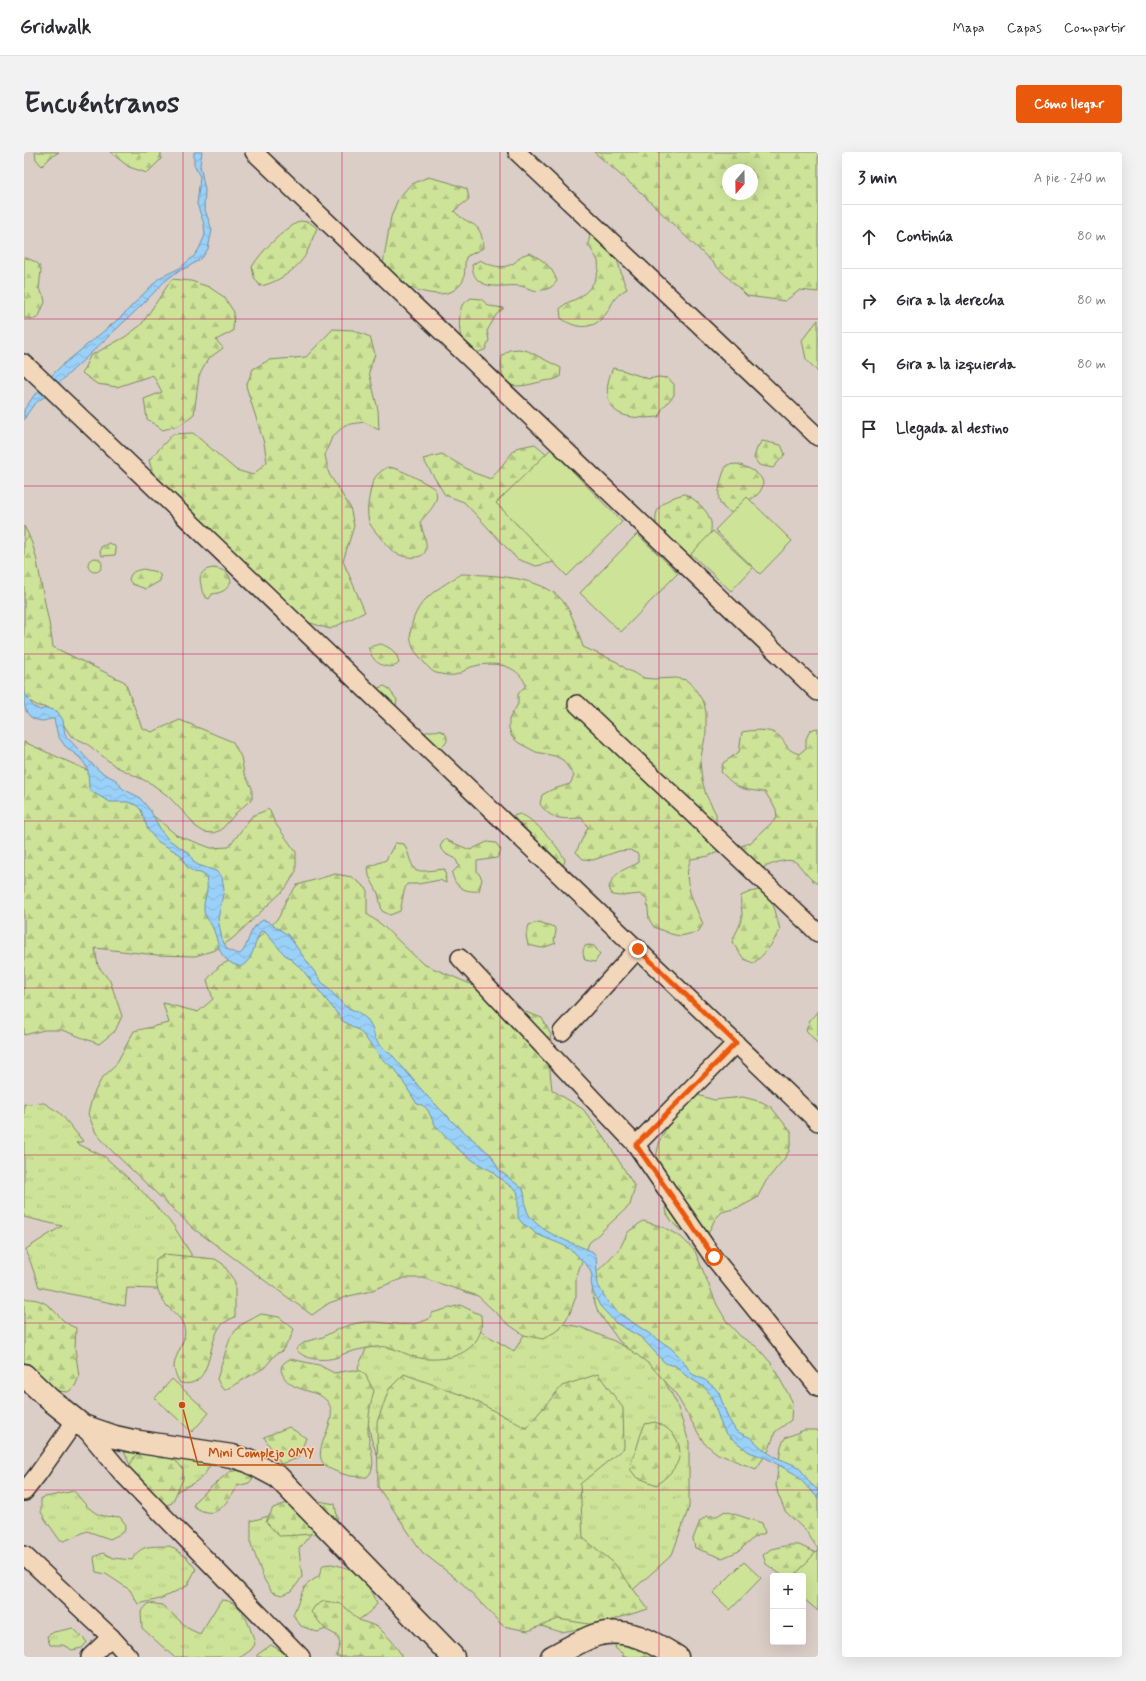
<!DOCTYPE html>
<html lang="es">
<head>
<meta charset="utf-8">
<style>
  body { margin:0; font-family:Mynerve,sans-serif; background:#f2f2f3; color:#2b2b33 }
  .controls { position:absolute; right:12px; bottom:12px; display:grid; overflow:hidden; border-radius:4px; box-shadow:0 4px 16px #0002 }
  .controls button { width:36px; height:36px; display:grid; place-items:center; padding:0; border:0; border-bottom:1px solid #e1e1e2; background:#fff; color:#2b2b33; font:20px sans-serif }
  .compass { position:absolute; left:698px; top:12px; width:36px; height:36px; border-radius:50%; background:#fff; box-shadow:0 4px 16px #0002; rotate:200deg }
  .stop { position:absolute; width:12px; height:12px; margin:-9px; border:3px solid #ea580c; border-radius:50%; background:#fff }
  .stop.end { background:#ea580c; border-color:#fff; box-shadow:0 1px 4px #0008 }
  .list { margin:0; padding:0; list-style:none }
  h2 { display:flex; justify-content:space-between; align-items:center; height:52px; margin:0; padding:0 16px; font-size:17px }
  h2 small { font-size:13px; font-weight:400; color:#7c7c81 }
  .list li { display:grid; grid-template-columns:26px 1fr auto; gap:12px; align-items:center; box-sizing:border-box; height:64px; padding:0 16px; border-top:1px solid #e1e1e2 }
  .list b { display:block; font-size:15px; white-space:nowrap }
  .list em { font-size:13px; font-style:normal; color:#7c7c81 }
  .icon { flex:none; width:22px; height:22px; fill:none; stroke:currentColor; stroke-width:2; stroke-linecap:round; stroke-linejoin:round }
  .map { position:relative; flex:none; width:794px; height:1505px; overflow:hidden; border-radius:4px }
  header { display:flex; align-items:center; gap:24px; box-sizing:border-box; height:56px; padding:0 20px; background:#fff; border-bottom:1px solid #e1e1e2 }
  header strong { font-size:19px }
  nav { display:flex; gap:22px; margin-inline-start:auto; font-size:14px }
  .intro { display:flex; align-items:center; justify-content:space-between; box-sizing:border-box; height:96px; padding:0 24px }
  h1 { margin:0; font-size:28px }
  .button { padding:10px 18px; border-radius:4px; background:#ea580c; color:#fff; font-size:14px; font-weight:700 }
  main { display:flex; gap:24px; padding:0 24px }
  aside { flex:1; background:#fff; border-radius:4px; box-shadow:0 4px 16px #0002 }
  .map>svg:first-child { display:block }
  .grass { fill:url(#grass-tufts); stroke:#7c8762 }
  .forest { fill:url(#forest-firs); stroke:#7c8762; fill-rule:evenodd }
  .park { fill:#cde398; stroke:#7c8762 }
  .water { fill:url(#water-waves); stroke:#6e8fa7 }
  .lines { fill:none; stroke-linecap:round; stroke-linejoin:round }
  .minor-casing { stroke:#2b2b2b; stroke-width:20 }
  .major-casing { stroke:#2b2b2b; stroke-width:25 }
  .minor { stroke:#f3d7ba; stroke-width:17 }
  .major { stroke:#f3d7ba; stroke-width:22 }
  .route { stroke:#ea580c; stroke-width:5 }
  .grid { fill:none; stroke:#c2185b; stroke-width:1; stroke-opacity:0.55 }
  .leader { fill:none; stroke:#c25012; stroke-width:1.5 }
  .callout-dot { fill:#c25012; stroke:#f3d7ba; stroke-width:1.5 }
  .callout-label { font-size:13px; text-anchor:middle; font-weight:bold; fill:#c25012; stroke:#f3d7ba; stroke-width:3; stroke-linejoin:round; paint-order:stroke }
</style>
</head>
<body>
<header>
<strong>Gridwalk</strong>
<nav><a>Mapa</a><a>Capas</a><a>Compartir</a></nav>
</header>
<div class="intro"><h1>Encuéntranos</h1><a class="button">Cómo llegar</a></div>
<main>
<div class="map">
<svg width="794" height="1505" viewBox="0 0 794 1505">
  <defs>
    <pattern id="grass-tufts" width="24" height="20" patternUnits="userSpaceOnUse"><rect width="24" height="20" fill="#cde398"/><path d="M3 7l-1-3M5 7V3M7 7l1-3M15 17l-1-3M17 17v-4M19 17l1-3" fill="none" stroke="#b0c383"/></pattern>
    <pattern id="forest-firs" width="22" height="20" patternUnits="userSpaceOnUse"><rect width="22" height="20" fill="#cde398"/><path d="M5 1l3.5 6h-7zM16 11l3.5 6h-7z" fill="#b0c383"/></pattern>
    <pattern id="water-waves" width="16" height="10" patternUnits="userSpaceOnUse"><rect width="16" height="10" fill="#9ad1f9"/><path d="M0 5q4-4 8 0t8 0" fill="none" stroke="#85b4d6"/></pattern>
  </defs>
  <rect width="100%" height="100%" fill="#dbcec7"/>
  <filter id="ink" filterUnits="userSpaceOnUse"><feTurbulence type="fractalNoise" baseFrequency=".025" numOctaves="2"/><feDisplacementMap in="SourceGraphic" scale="8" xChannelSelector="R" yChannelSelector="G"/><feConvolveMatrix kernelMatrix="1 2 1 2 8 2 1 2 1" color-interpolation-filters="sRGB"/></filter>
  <g filter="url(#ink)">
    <!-- grass -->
    <g class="grass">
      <path d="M20,951L36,961L59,989L52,991L81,1005L115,1036L149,1073L167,1102V1135L159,1138L103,1136L101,1154L15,1135L2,1097L38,1074L0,1065V952Z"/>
      <path d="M510,1167L556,1175L590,1189L631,1211L652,1250L665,1290V1355L648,1403L567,1475L537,1480L507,1471L416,1414L371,1353L347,1286L334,1215L353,1173H445L490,1199Z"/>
      <path d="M98,1295L190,1300C184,1327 172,1330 149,1341L111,1324Z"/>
      <path d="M50,1339C57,1347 68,1363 80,1364C85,1365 90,1364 96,1365L102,1373L100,1380L86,1387L63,1379L40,1389L35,1387L21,1367L17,1360V1346Z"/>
      <path d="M252,1362L289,1379L275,1397L278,1425L268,1439L258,1443L248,1440L240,1427L227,1392V1369Z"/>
      <path d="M146,1394L162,1405L172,1417L163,1434L136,1447L114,1452L106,1438L82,1422L72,1420L70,1405L79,1401L89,1406L108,1408C117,1391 129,1395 146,1394Z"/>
      <path d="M307,1412C338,1418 340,1426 353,1452C345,1461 336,1469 324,1472C313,1475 304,1476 293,1480L277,1474L269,1463L278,1440L282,1433L295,1424L299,1413Z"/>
      <path d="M197,1448C219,1448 226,1475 231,1492L227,1498L217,1505H150L118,1476L117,1460L125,1451L138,1453L165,1477L176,1482Z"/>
      <path d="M49,1476L63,1490L58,1496L48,1498L39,1493H26L23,1484L30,1480Z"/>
      <path d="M247,1493L267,1505H233V1503Z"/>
    </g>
    <!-- forest -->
    <g class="forest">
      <path d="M11,0H35L27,5L18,14L12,7Z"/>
      <path d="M86,0H137V7L123,21L105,15Z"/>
      <path d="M570,0H794V140L776,138L761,149L723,144L615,39ZM704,18H728V42H704Z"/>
      <path d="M404,25L424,30L443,37L445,47L430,59C446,76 458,67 459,96L442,105C440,113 442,127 437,132C420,153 387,135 367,129L359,112L367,65L374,47L386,33Z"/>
      <path d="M276,69L285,70L293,76C289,85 286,94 282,102C274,117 251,132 236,134L230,125L228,115C237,99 259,78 276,69Z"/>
      <path d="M566,83C595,86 593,118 603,137C586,146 590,154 579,165C567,179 550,176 537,166L536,157C542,150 544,151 552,147C565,141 577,124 574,109C572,104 567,97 564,93Z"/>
      <path d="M506,101C520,109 527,113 533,129C529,134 526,137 518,138C510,140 505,136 497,134C484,132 466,138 455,129C449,124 449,119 448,113L456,108C466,114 479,118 490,111C498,105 493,104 506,101Z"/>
      <path d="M0,105L12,110L15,113L17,118L15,137L20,145L21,150L15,164L11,167L0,166Z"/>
      <path d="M148,127L167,129L185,135L200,145L210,160L209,179L192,188L199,196L184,207L175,224L170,262L156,273L139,278L123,267L120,247L138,240L129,223L93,235L73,232L58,221L66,204L101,185L117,173Z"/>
      <path d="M447,146L457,147L465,154L480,156L472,163L463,179L465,188L461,198C459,198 454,201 452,200C432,199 434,165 438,153Z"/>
      <path d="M794,168V220L782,207L778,188Z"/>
      <path d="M309,177L329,178L346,185L351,202L345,220L354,258L355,278L340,270L321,273L308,285L301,303L305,322L326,355L330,374L319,409L341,460L306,477L267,465L225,425L159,377L145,362L135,345L125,308L149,282L169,281L212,318L229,323L243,310L240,291L222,234L229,217L245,208L282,205Z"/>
      <path d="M495,197L504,199L537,216L536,225C526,230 525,227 516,230C489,237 474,238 478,204L485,198Z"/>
      <path d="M589,216L598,218L625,227L634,225L643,226L650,232V243L638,257L635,265C623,266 606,267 595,261C579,252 582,230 589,216Z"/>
      <path d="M738,289L757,293L761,302L749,316L735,313L730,306L733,296Z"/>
      <path d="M511,292L525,304L485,356L493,373L511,380L531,410L512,414L493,407L440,350L421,343L399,307L418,302L450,321L467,327L492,296Z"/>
      <path d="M713,312C726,316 750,326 733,343C729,347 722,348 717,352C713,354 711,358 709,361C704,359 699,357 696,351C692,343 698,321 703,313Z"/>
      <path d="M364,315C373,315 403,331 411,337C417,350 404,360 396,370C398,378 405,393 401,400C396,409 376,405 370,400C366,398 348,376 346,372C342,363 344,351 346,341C348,328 352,321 364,315Z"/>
      <path d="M661,342C671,347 684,358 687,370C688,375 686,383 686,389L679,397L662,406L633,382C633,376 631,369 632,363C634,351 650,344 661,342Z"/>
      <path d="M0,374C14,399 14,419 20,446C23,462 27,478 29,495L101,530L118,576L128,580L156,568L209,590L217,605L220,621L228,636V647L213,660L197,678L189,681L180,680L171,674L166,667L144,644L128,632L91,614L62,591L47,584L32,561L24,556L14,554L0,546Z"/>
      <path d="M85,391L90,393L92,398L91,403L78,404L76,400L77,395Z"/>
      <circle cx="71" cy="413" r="7"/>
      <path d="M190,416C200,418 205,420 207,430C202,439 197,441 188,442L185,447C178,444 178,439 177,433C174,422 179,417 190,416Z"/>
      <path d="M119,417L133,420L137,424L136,429L122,437L108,432L105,428C107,419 111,419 119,417Z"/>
      <path d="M437,422C466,423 517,424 538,448C547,458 555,482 559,495L593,510L602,517L620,526L630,527L652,526L662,528L669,534L680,551L682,561V581L676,609L678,628L682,643L692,662V672L696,691L694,700L685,704L667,707C657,728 670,751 679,772L674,780L656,784L647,782L630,775L625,767L623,748L616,742L597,744L588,743L585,735C591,719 600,718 614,711V702L606,698L595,699L569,708L559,707L552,700L564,675L558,666C539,667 528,669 516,652L518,643L527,638L546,632L550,624L539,608L531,604L512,600L495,591L488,585L485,576V567L494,552V542L502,533C493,511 468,509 447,515C442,517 436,522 431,523C426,524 417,522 412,521C406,519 399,509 395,504C380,490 387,463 400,449C410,438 425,430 437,422Z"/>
      <path d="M357,492C367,496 373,500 375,511C369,518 355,514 350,507C347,504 346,499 344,495Z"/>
      <path d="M360,534L364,536L373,548L371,558L352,540L354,536Z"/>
      <path d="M794,576V732C785,727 781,720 774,712C766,703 746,713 736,717L712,702L717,694L726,691L753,666L752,657L741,640C716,637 715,638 697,620L699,611L715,600L718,580C729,578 746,576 755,584C764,592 760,597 775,602L782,596V587L786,578Z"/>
      <path d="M407,579C410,579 415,578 417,579C423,581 425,588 421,592C417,597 409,599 404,602L390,597L387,593C389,583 398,581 407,579Z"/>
      <path d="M0,590L74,623L136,669L152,683L187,696L205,695L228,664L245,657L251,671L272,700V719L262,736L208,787L191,798L171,804L133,803L71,796L74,814L86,829L98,864L91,879L75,892L38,878H20L0,883Z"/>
      <path d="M496,662C510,666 535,695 541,708L537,722L500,699L487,687L485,665Z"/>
      <path d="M420,687L446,698L463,690L472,691L477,698L473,706L453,709V719L458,727L455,739C441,740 431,736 428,721L435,714L431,706L423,703L416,695Z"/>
      <path d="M371,691L380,692C386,702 384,708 392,719H402L421,717L422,731L416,728L394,732H383C378,741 379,749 376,759L366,763L358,759L354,741L345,724L344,715L362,708Z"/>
      <path d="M311,722L328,725L343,737V762L358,773L399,812L451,834L465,847L518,866L527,883L524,901L528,938L559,957L582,988L611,1035L606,1053L565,1091L552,1125V1144L546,1161L536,1177L519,1187L500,1183L484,1172L454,1144L399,1126H380L343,1140L325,1144L305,1151L288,1163L170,1077L85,996L72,981L64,962L69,943L78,926L91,914L110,879L145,871L139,851L174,860L189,847L183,828L195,814L213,805L242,779L255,765L262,748L273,733Z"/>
      <path d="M735,738L744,741L751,758L756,778C749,791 741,803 729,811L720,807L708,790C711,781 718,772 718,763C718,755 716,754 717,744L726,740Z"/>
      <path d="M515,770L530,775L532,779L530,789L532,791L518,796L504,793L502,783L505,773Z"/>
      <path d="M565,793L570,794L576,802L571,810L561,808C559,802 558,799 561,794Z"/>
      <path d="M794,859V892L782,878L786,868Z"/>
      <path d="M670,942L690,948L719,945L738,950L747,955L767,980V989L765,999L760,1007L742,1029L733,1046L716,1055L698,1060L691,1067L683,1084L664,1082L656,1078L649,1071L643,1062L632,1005L636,988L655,953Z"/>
      <path d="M619,1069L639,1075L657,1085L671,1099L693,1153L703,1170L716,1184L733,1195L747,1211L768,1249L767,1268L751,1280L745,1298L732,1317L694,1302L680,1291L650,1239L625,1212L596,1190L574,1160L568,1142L570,1123L596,1096L604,1080Z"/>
      <path d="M140,1102L191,1107L199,1112L211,1130V1165C205,1168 199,1170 195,1176C183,1195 188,1237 156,1231C153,1225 150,1220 150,1214C151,1201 164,1188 160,1175C158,1166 149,1160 143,1154C131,1140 131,1125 132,1107Z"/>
      <path d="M0,1147C30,1145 31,1169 52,1176L51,1196L55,1225L51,1234L44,1240L24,1238L0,1215Z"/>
      <path d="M436,1153L457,1163C457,1167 458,1174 457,1178C450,1204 419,1210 396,1206C382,1204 367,1192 352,1195C342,1196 332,1198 322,1201C318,1202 315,1205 311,1206C298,1209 280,1208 272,1197C276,1194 280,1190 284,1189C289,1187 295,1187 299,1185C313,1177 328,1170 345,1170C368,1170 383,1177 405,1167L408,1161Z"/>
      <path d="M237,1162L255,1165L270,1177L266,1187L257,1200L253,1201L240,1216L201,1238L197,1235L193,1227L206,1186L215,1174Z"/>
      <path d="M266,1207L295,1213L310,1221L329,1218L337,1219L341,1222L350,1239C346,1252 345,1263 344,1276C343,1292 356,1313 343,1325C331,1325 322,1324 311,1319C274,1305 321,1271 303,1249C292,1236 266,1241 258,1221C255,1214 260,1210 266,1207Z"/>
      <path d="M380,1222L446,1246L502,1276L538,1234L574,1222L599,1256L600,1296L556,1332L559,1386L590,1411L624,1457L571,1473L534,1467L504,1479L479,1474L439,1432L398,1400L354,1335L353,1270L365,1237Z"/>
      <path d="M631,1270C653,1278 665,1300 647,1320C643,1325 637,1329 633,1333L612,1325L606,1317C607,1308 609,1305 612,1298C615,1289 617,1280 621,1272Z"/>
      <path d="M265,1275L282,1286L274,1306L257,1312L240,1285Z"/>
      <path d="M780,1278H794V1397L782,1379L761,1359L754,1342L752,1333L757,1294L761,1286Z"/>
      <path d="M117,1298L136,1299L153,1310L159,1317V1327L148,1351L140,1354C133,1348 111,1329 108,1323C103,1313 110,1304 117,1298Z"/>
      <path d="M220,1317L229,1326L225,1331L213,1334C201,1353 193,1370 169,1354L173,1347L205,1320Z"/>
      <path d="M278,1346L311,1352L314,1371L307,1380C289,1381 273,1384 255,1384L242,1370L249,1356Z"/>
      <path d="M701,1359L738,1371L741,1381L730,1385L715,1399L698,1406L671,1396L669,1387L676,1369L683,1364H693Z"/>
      <path d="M765,1393H775L794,1402L779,1424H759L742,1412L739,1403L747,1397Z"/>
      <path d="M300,1449L318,1452L335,1468L354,1475L367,1488L377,1502V1505H312L316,1491L312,1483L301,1477L287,1460L291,1454Z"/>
      <path d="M587,1479L660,1505H599L598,1501L592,1497Z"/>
    </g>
    <!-- park -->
    <g class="park">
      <path d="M527,297L598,370L543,424L472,351Z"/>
      <path d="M723,345L768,389L736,422L691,378Z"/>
      <path d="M689,379L729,416L707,439L667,402Z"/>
      <path d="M613,382L654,421L597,480L556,441Z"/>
      <path d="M148,1227L185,1261L168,1280L131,1246Z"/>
      <path d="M794,1398V1459L779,1446V1424H770Z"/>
      <path d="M720,1410L737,1426L706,1458L689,1441Z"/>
    </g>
    <!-- water -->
    <g class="water">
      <path d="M170,0H178L176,13L181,38L180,55L188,78L184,97L178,106L164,115L154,119L140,130L118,153L34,232L27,224L35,216L98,164L135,126L156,116L170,104L175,97L181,83L180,72L173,52L176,25L170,13Z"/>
      <path d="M18,239L23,244C12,248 5,258 0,268V258L11,242Z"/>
      <path d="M0,540L9,554L16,558L23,556L33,559L39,568L41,583L68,612L77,620L92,628L99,637L115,645L126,658L138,680L145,688L165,701L170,710L174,713L192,719L198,725L200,738L194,767L198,787L203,797L211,801L216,802L219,799C226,788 225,775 239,768L243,769L264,783L297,829L322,855L334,860L344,868L349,878L351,886L356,894L369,904L403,944L431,972L467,1003L475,1018L499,1037C502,1044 500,1052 503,1059C513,1081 548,1090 569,1100L572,1104L574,1133L585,1152L596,1162L647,1196L657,1206L668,1222L681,1228L690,1235L695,1241L704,1266L712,1279L727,1286L740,1298L749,1304L775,1315L786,1331L794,1338V1346L771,1322L742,1306L725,1300L706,1285L701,1280L697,1272L687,1243L680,1235L661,1223L652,1214L643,1212L639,1209L618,1186L592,1171L576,1154L569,1140L567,1130L568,1123L565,1116L550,1100L539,1093L512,1082L507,1077L499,1072L494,1066V1043L493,1039L471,1023L470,1020C446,1009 428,994 412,974C405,965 406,953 393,952L371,917L359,908L336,879L319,869L277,816L260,802L241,780L237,779C229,792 231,807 216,815C191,806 197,793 188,774C185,769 180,764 180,758C179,745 186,741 182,725L177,721L170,720L163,715L157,703L133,689L124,678L117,658L112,653L104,650H86L68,640L65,636L64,619L61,612L55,605L41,594L34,584L30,567C26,566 23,569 18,569C0,567 0,554 0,540Z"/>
    </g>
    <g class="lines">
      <defs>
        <g id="minor">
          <path d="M230,0L794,540"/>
          <path d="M493,0L794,285"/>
          <path d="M0,211L794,970"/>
          <path d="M553,552L794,781"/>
          <path d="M436,806L612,993L689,1105L794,1235"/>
          <path d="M538,880L614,797"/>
          <path d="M612,993L712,891"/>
          <path d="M59,1274L97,1320L277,1505"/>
          <path d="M0,1340L14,1322L52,1268"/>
          <path d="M0,1403L87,1485L105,1505"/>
          <path d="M66,1505L87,1485"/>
        </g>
        <g id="major">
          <path d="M0,1223L24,1246L59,1274L91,1285L109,1289L208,1304L224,1309L254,1325L429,1505"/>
          <path d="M528,1505C542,1498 557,1488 572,1483C602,1474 629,1490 653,1505"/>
        </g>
      </defs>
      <!-- minor casing -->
      <use href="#minor" class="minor-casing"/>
      <!-- major casing -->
      <use href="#major" class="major-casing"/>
      <!-- minor -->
      <use href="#minor" class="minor"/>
      <!-- major -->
      <use href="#major" class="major"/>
    </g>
  </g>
  <g class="lines" filter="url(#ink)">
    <!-- route -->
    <path class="route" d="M614,797L712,891L612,993L690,1105"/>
  </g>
  <!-- grid -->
  <path class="grid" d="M159,0V1505M318,0V1505M476,0V1505M635,0V1505M0,167H794M0,334H794M0,502H794M0,669H794M0,836H794M0,1003H794M0,1171H794M0,1338H794"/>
  <!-- callouts -->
  <path class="leader" d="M158 1253L174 1313H300"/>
  <circle class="callout-dot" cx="158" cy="1253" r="4"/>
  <g class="callout-label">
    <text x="237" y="1305">Mini Complejo OMY</text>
  </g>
</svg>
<div class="controls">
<button>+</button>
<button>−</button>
</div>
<svg class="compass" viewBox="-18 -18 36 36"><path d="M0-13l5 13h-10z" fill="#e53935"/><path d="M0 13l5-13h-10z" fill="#7c7c81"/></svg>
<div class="stop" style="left:690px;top:1105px"></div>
<div class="stop end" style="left:614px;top:797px"></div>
</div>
<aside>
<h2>3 min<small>A pie · 240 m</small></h2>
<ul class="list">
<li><svg class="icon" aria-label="ahead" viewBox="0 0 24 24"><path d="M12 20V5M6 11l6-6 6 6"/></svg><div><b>Continúa</b></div><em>80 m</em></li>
<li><svg class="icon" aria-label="right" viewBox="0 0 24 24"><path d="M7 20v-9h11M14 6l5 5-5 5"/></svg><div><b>Gira a la derecha</b></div><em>80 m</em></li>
<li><svg class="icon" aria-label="left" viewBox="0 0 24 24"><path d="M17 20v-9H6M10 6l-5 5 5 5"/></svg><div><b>Gira a la izquierda</b></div><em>80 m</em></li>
<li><svg class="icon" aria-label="arrive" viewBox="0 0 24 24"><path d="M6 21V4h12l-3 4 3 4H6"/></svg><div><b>Llegada al destino</b></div></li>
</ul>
</aside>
</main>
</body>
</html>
